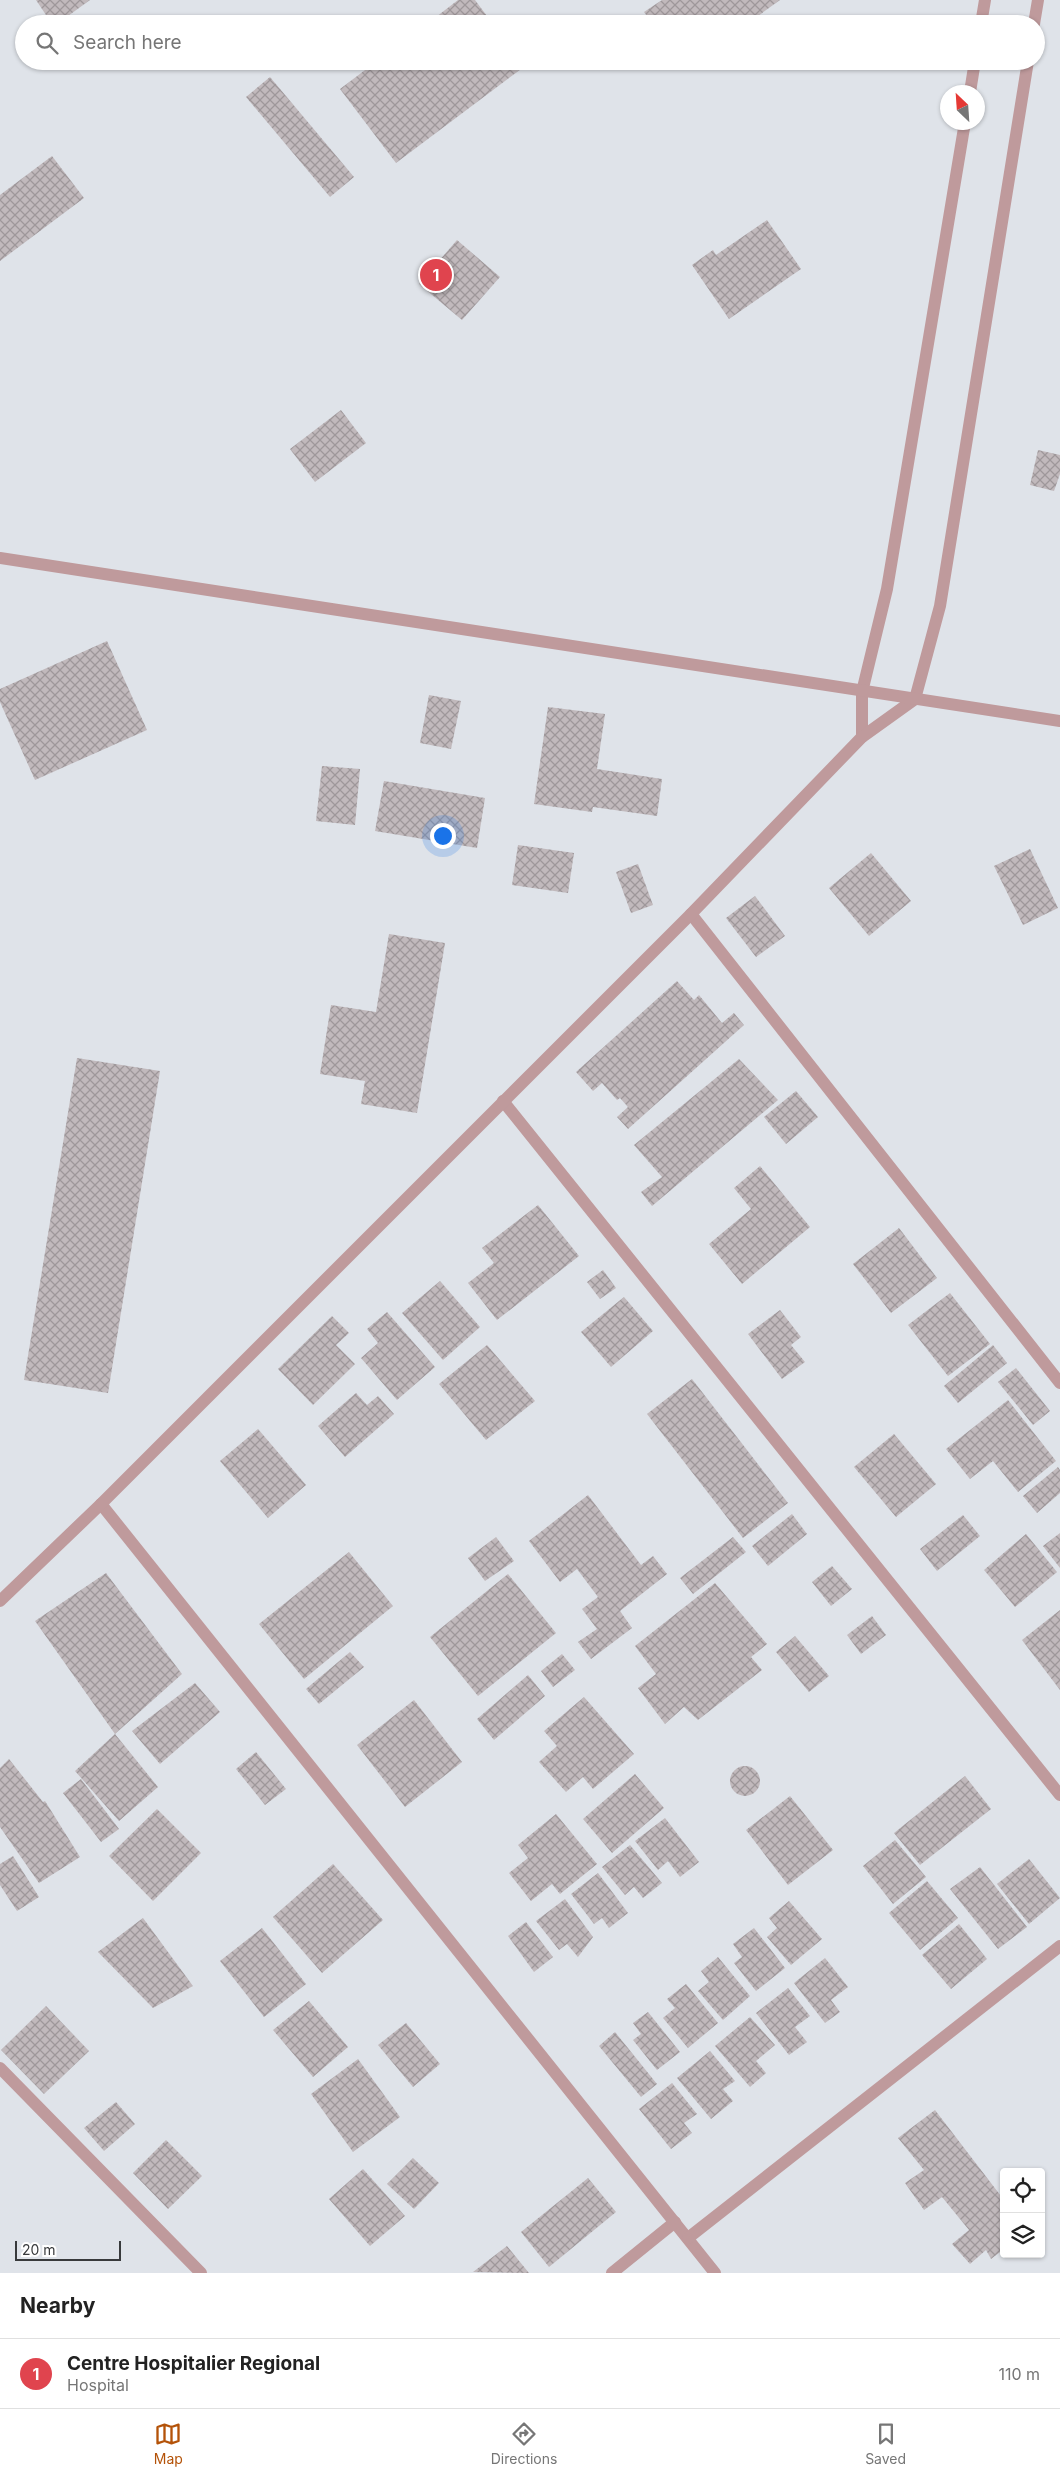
<!DOCTYPE html>
<html lang="en">
<head>
<meta charset="utf-8">
<style>
  body { margin:0; font-family:Inter,sans-serif; background:#f6f6f6; color:#222 }
  .controls { position:absolute; right:15px; bottom:15px; display:grid; overflow:hidden; border-radius:5px; box-shadow:0 1px 4px #0004 }
  .controls button { width:45px; height:45px; display:grid; place-items:center; padding:0; border:0; border-bottom:1px solid #e0e0e0; background:#fff; color:#222; font:25px sans-serif }
  .compass { position:absolute; left:940px; top:85px; width:45px; height:45px; border-radius:50%; background:#fff; box-shadow:0 1px 4px #0004; rotate:335deg }
  .scale { position:absolute; left:15px; bottom:12px; width:106px; box-sizing:border-box; padding-left:5px; border:2px solid #383a3c; border-top:0; font-size:14px; line-height:18px; white-space:nowrap; color:#383a3c; -webkit-text-stroke:4px #fff; paint-order:stroke }
  .you { position:absolute; left:442px; top:835px; width:18px; height:18px; margin:-12px; border:4px solid #fff; border-radius:50%; background:#1a73e8; box-shadow:0 0 0 8px #1a73e833 }
  .badge { display:grid; place-items:center; width:32px; height:32px; border-radius:50%; background:#b45309; color:#fff; font-size:16px; font-weight:700 }
  .pin { position:absolute; translate:-50% -50%; border:2px solid #fff; box-shadow:0 1px 5px #0006 }
  .list { margin:0; padding:0; list-style:none }
  h2 { display:flex; justify-content:space-between; align-items:center; height:65px; margin:0; padding:0 20px; font-size:21px }
  h2 small { font-size:16px; font-weight:400; color:#767676 }
  .list li { display:grid; grid-template-columns:32px 1fr auto; gap:15px; align-items:center; box-sizing:border-box; height:70px; padding:0 20px; border-top:1px solid #e0e0e0 }
  .list b { display:block; font-size:19px; white-space:nowrap }
  .list p { margin:0; font-size:16px; white-space:nowrap; color:#767676 }
  .list em { font-size:16px; font-style:normal; color:#767676 }
  .icon { flex:none; width:28px; height:28px; fill:none; stroke:currentColor; stroke-width:2; stroke-linecap:round; stroke-linejoin:round }
  .map { position:relative; flex:none; width:1060px; height:2273px; overflow:hidden }
  .search { position:absolute; background:#fff; box-shadow:0 1px 4px #0004; left:15px; right:15px; top:15px; height:55px; display:flex; align-items:center; gap:12px; box-sizing:border-box; padding:0 18px; border-radius:28px; color:#767676; font-size:19px }
  .sheet { height:135px; background:#fff }
  nav { display:flex; justify-content:space-around; align-items:center; box-sizing:border-box; height:70px; border-top:1px solid #e0e0e0; background:#fff; font-size:14px; color:#767676 }
  nav a { display:grid; justify-items:center; gap:2px }
  nav .on { color:#b45309 }
  .map>svg:first-child { display:block }
  .building { fill:url(#building-cross-hatch) }
  .lines { fill:none; stroke-linecap:round; stroke-linejoin:round }
  .minor { stroke:#bf9a9c; stroke-width:12 }
  .tertiary { stroke:#bf9a9c; stroke-width:12 }
</style>
</head>
<body>
<div class="map">
<svg width="1060" height="2273" viewBox="0 0 1060 2273">
  <defs>
    <pattern id="building-cross-hatch" width="8" height="8" patternUnits="userSpaceOnUse" patternTransform="scale(1.25)"><rect width="8" height="8" fill="#c1b9bc"/><path d="M0 0l8 8M0 8l8-8" fill="none" stroke="#9e979a"/></pattern>
  </defs>
  <rect width="100%" height="100%" fill="#dfe3e9"/>
  <!-- building -->
  <g class="building">
    <path d="M36,0H90L57,24H52Z"/>
    <path d="M458,0H475L493,24H427Z"/>
    <path d="M662,0H780L747,24H653L644,12Z"/>
    <path d="M377,61H521L525,66L396,163L340,89Z"/>
    <path d="M270,77L354,177L330,197L246,97Z"/>
    <path d="M52,156L84,198L0,261V195Z"/>
    <path d="M767,220L801,269L729,319L692,265L713,250L716,255Z"/>
    <path d="M457,240L500,277L462,320L419,284Z"/>
    <path d="M341,410L366,443L315,482L290,449Z"/>
    <path d="M1038,450L1060,455V474L1054,491L1030,485Z"/>
    <path d="M107,641L147,730L35,780L0,702V689Z"/>
    <path d="M429,695L461,701L451,749L420,743Z"/>
    <path d="M548,707L605,714L597,769L662,779L657,816L593,807L592,812L534,804Z"/>
    <path d="M322,766L360,769L355,825L316,821Z"/>
    <path d="M384,781L485,798L477,848L375,831Z"/>
    <path d="M518,845L574,853L568,893L512,885Z"/>
    <path d="M1030,849L1058,908L1023,925L994,866Z"/>
    <path d="M871,853L911,901L869,936L829,888Z"/>
    <path d="M638,864L653,905L631,913L616,872Z"/>
    <path d="M755,896L785,936L756,957L726,918Z"/>
    <path d="M389,934L445,943L417,1113L361,1104L365,1081L320,1074L331,1005L376,1012Z"/>
    <path d="M677,981L694,1000L699,995L722,1023L734,1013L744,1025L628,1129L617,1117L628,1107L620,1098L617,1100L602,1083L593,1091L576,1072Z"/>
    <path d="M77,1058L160,1071L108,1393L24,1380Z"/>
    <path d="M739,1059L778,1100L652,1206L641,1192L662,1177L634,1145Z"/>
    <path d="M796,1091L818,1117L786,1144L764,1117Z"/>
    <path d="M760,1166L810,1227L742,1284L709,1244L751,1209L734,1188Z"/>
    <path d="M538,1205L579,1256L497,1320L468,1283L494,1263L482,1248Z"/>
    <path d="M899,1228L937,1278L891,1313L853,1264Z"/>
    <path d="M603,1270L616,1288L600,1299L587,1282Z"/>
    <path d="M440,1281L480,1327L443,1360L402,1313Z"/>
    <path d="M950,1293L990,1344L948,1376L908,1325Z"/>
    <path d="M624,1297L653,1331L611,1367L581,1332Z"/>
    <path d="M780,1310L801,1337L791,1345L805,1362L782,1379L748,1334Z"/>
    <path d="M387,1312L435,1367L397,1400L361,1358L378,1343L367,1329Z"/>
    <path d="M332,1316L349,1333L336,1345L355,1364L313,1405L278,1369Z"/>
    <path d="M487,1345L535,1401L486,1440L439,1384Z"/>
    <path d="M993,1345L1007,1363L958,1403L944,1386Z"/>
    <path d="M1016,1368L1050,1411L1033,1425L998,1382Z"/>
    <path d="M692,1379L788,1503L743,1538L647,1414Z"/>
    <path d="M356,1393L367,1405L378,1396L394,1414L345,1457L318,1426Z"/>
    <path d="M1008,1400L1056,1461L1018,1492L993,1461L970,1479L946,1449Z"/>
    <path d="M258,1429L306,1485L268,1518L220,1461Z"/>
    <path d="M894,1434L936,1484L896,1517L854,1467Z"/>
    <path d="M1058,1467L1060,1470V1493L1037,1513L1023,1496Z"/>
    <path d="M588,1495L641,1565L653,1556L667,1574L620,1611L632,1628L591,1659L578,1642L597,1629L582,1609L598,1597L577,1569L560,1582L529,1541Z"/>
    <path d="M792,1514L807,1534L768,1566L752,1546Z"/>
    <path d="M963,1515L980,1536L937,1571L920,1549Z"/>
    <path d="M1060,1533V1568L1043,1546Z"/>
    <path d="M1026,1534L1057,1572L1015,1607L984,1570Z"/>
    <path d="M496,1537L514,1561L485,1581L468,1558Z"/>
    <path d="M733,1537L746,1552L693,1594L680,1578Z"/>
    <path d="M349,1552L393,1606L304,1679L259,1624Z"/>
    <path d="M832,1566L852,1589L831,1606L812,1582Z"/>
    <path d="M106,1573L182,1674L115,1734L158,1787L119,1821L75,1771L115,1734L35,1621Z"/>
    <path d="M508,1574L556,1633L478,1696L430,1637Z"/>
    <path d="M715,1583L767,1644L751,1657L762,1670L698,1720L684,1707L665,1724L638,1688L656,1674L635,1646Z"/>
    <path d="M1060,1610V1690L1022,1640Z"/>
    <path d="M872,1616L886,1635L861,1654L847,1635Z"/>
    <path d="M795,1636L829,1676L809,1692L776,1652Z"/>
    <path d="M350,1652L364,1667L319,1704L306,1689Z"/>
    <path d="M562,1654L575,1670L553,1687L541,1671Z"/>
    <path d="M528,1675L545,1696L494,1740L477,1719Z"/>
    <path d="M195,1683L220,1712L160,1764L132,1731Z"/>
    <path d="M584,1697L634,1754L593,1789L583,1777L566,1792L539,1762L557,1746L544,1731Z"/>
    <path d="M414,1700L462,1762L405,1807L357,1745Z"/>
    <path d="M256,1752L286,1789L265,1805L236,1769Z"/>
    <path d="M9,1759L43,1802L45,1801L80,1857L39,1883L0,1827V1768Z"/>
    <circle cx="745" cy="1781" r="15"/>
    <path d="M635,1774L664,1808L612,1853L583,1819Z"/>
    <path d="M965,1776L991,1809L920,1865L894,1833Z"/>
    <path d="M81,1779L119,1829L101,1842L63,1793Z"/>
    <path d="M790,1796L833,1850L788,1885L746,1830Z"/>
    <path d="M157,1809L201,1853L153,1901L109,1856Z"/>
    <path d="M556,1814L597,1864L560,1894L552,1884L531,1901L509,1873L528,1858L518,1845Z"/>
    <path d="M665,1818L699,1862L680,1877L668,1861L658,1870L635,1841Z"/>
    <path d="M895,1840L926,1877L893,1904L863,1866Z"/>
    <path d="M630,1845L662,1883L643,1898L634,1887L625,1895L602,1867Z"/>
    <path d="M13,1856L39,1897L17,1911L0,1885V1864Z"/>
    <path d="M1029,1859L1060,1898L1029,1924L997,1884Z"/>
    <path d="M333,1864L383,1920L322,1973L273,1917Z"/>
    <path d="M980,1867L1027,1927L998,1949L950,1889Z"/>
    <path d="M598,1873L628,1913L609,1928L602,1918L594,1924L571,1894Z"/>
    <path d="M927,1881L958,1918L920,1950L889,1913Z"/>
    <path d="M565,1899L593,1937L578,1957L567,1944L559,1950L536,1921Z"/>
    <path d="M789,1901L822,1939L791,1965L767,1937L777,1928L769,1918Z"/>
    <path d="M143,1918L193,1986L153,2008L98,1952Z"/>
    <path d="M526,1922L553,1957L534,1972L508,1936Z"/>
    <path d="M959,1924L987,1959L951,1989L922,1955Z"/>
    <path d="M262,1928L306,1984L264,2017L220,1961Z"/>
    <path d="M754,1928L785,1968L756,1991L734,1963L742,1957L733,1944Z"/>
    <path d="M718,1957L750,1996L723,2020L698,1991L709,1982L701,1971Z"/>
    <path d="M825,1958L848,1987L831,2000L840,2012L825,2023L794,1983Z"/>
    <path d="M686,1984L718,2023L688,2048L663,2018L675,2008L667,1999Z"/>
    <path d="M788,1988L810,2016L795,2027L807,2042L789,2055L756,2013Z"/>
    <path d="M309,2001L348,2047L313,2077L273,2030Z"/>
    <path d="M46,2006L89,2051L44,2094L1,2050Z"/>
    <path d="M648,2012L680,2052L657,2070L633,2040L641,2034L633,2023Z"/>
    <path d="M750,2017L775,2045L756,2061L766,2073L750,2087L715,2046Z"/>
    <path d="M406,2023L440,2064L413,2087L378,2045Z"/>
    <path d="M615,2032L657,2084L641,2097L599,2046Z"/>
    <path d="M710,2051L735,2081L723,2089L733,2101L711,2119L677,2078Z"/>
    <path d="M358,2059L400,2117L353,2152L311,2094Z"/>
    <path d="M672,2083L697,2114L684,2123L692,2133L671,2149L639,2109Z"/>
    <path d="M116,2102L135,2124L104,2151L84,2128Z"/>
    <path d="M935,2110L1004,2200V2249L991,2259L986,2250L970,2264L952,2244L969,2230L942,2197L924,2210L905,2183L924,2170L898,2138Z"/>
    <path d="M166,2140L202,2176L168,2209L133,2173Z"/>
    <path d="M413,2158L439,2183L414,2209L387,2184Z"/>
    <path d="M363,2169L405,2216L370,2246L329,2199Z"/>
    <path d="M588,2178L616,2212L549,2267L521,2232Z"/>
    <path d="M507,2246L529,2273L473,2272Z"/>
  </g>
  <g class="lines">
    <!-- minor -->
    <g class="minor">
      <path d="M981,24L985,0"/>
      <path d="M1034,24L1038,0"/>
      <path d="M970,92L975,61"/>
      <path d="M862,737V692L887,589L965,122"/>
      <path d="M691,914L1060,1383"/>
      <path d="M503,1101L1060,1795"/>
      <path d="M101,1504L715,2273"/>
      <path d="M0,1601L101,1504L691,914L862,737L915,699L940,606L1028,61"/>
      <path d="M0,2068L201,2273"/>
      <path d="M688,2238L1060,1946"/>
      <path d="M612,2273L675,2222"/>
    </g>
    <!-- tertiary -->
    <path class="tertiary" d="M0,558L1060,721"/>
  </g>
</svg>
<div class="controls">
<button><svg class="icon" aria-label="locate" viewBox="0 0 24 24"><circle cx="12" cy="12" r="6"/><path d="M12 2v4M12 18v4M2 12h4M18 12h4"/></svg></button>
<button><svg class="icon" aria-label="layers" viewBox="0 0 24 24"><path d="M12 4l9 5-9 5-9-5zM3 14l9 5 9-5"/></svg></button>
</div>
<svg class="compass" viewBox="-18 -18 36 36"><path d="M0-13l5 13h-10z" fill="#e53935"/><path d="M0 13l5-13h-10z" fill="#767676"/></svg>
<div class="scale">20 m</div>
<div class="you"></div>
<div class="pin badge" style="left:436px;top:275px;background:#e0444e">1</div>
<div class="search"><svg class="icon" aria-label="search" viewBox="0 0 24 24"><circle cx="10" cy="10" r="6"/><path d="M15 15l6 6"/></svg>Search here</div>
</div>
<section class="sheet">
<h2>Nearby<small></small></h2>
<ul class="list">
<li><span class="badge" style="background:#e0444e">1</span><div><b>Centre Hospitalier Regional</b><p>Hospital</p></div><em>110 m</em></li>
</ul>
</section>
<nav>
<a class="on"><svg class="icon" aria-label="map" viewBox="0 0 24 24"><path d="M3 6l6-2 6 2 6-2v14l-6 2-6-2-6 2zM9 4v14M15 6v14"/></svg>Map</a>
<a><svg class="icon" aria-label="directions" viewBox="0 0 24 24"><path d="M12 3l9 9-9 9-9-9zM9 14v-3h6M13 9l2 2-2 2"/></svg>Directions</a>
<a><svg class="icon" aria-label="saved" viewBox="0 0 24 24"><path d="M7 4h10v16l-5-4-5 4z"/></svg>Saved</a>
</nav>
</body>
</html>
